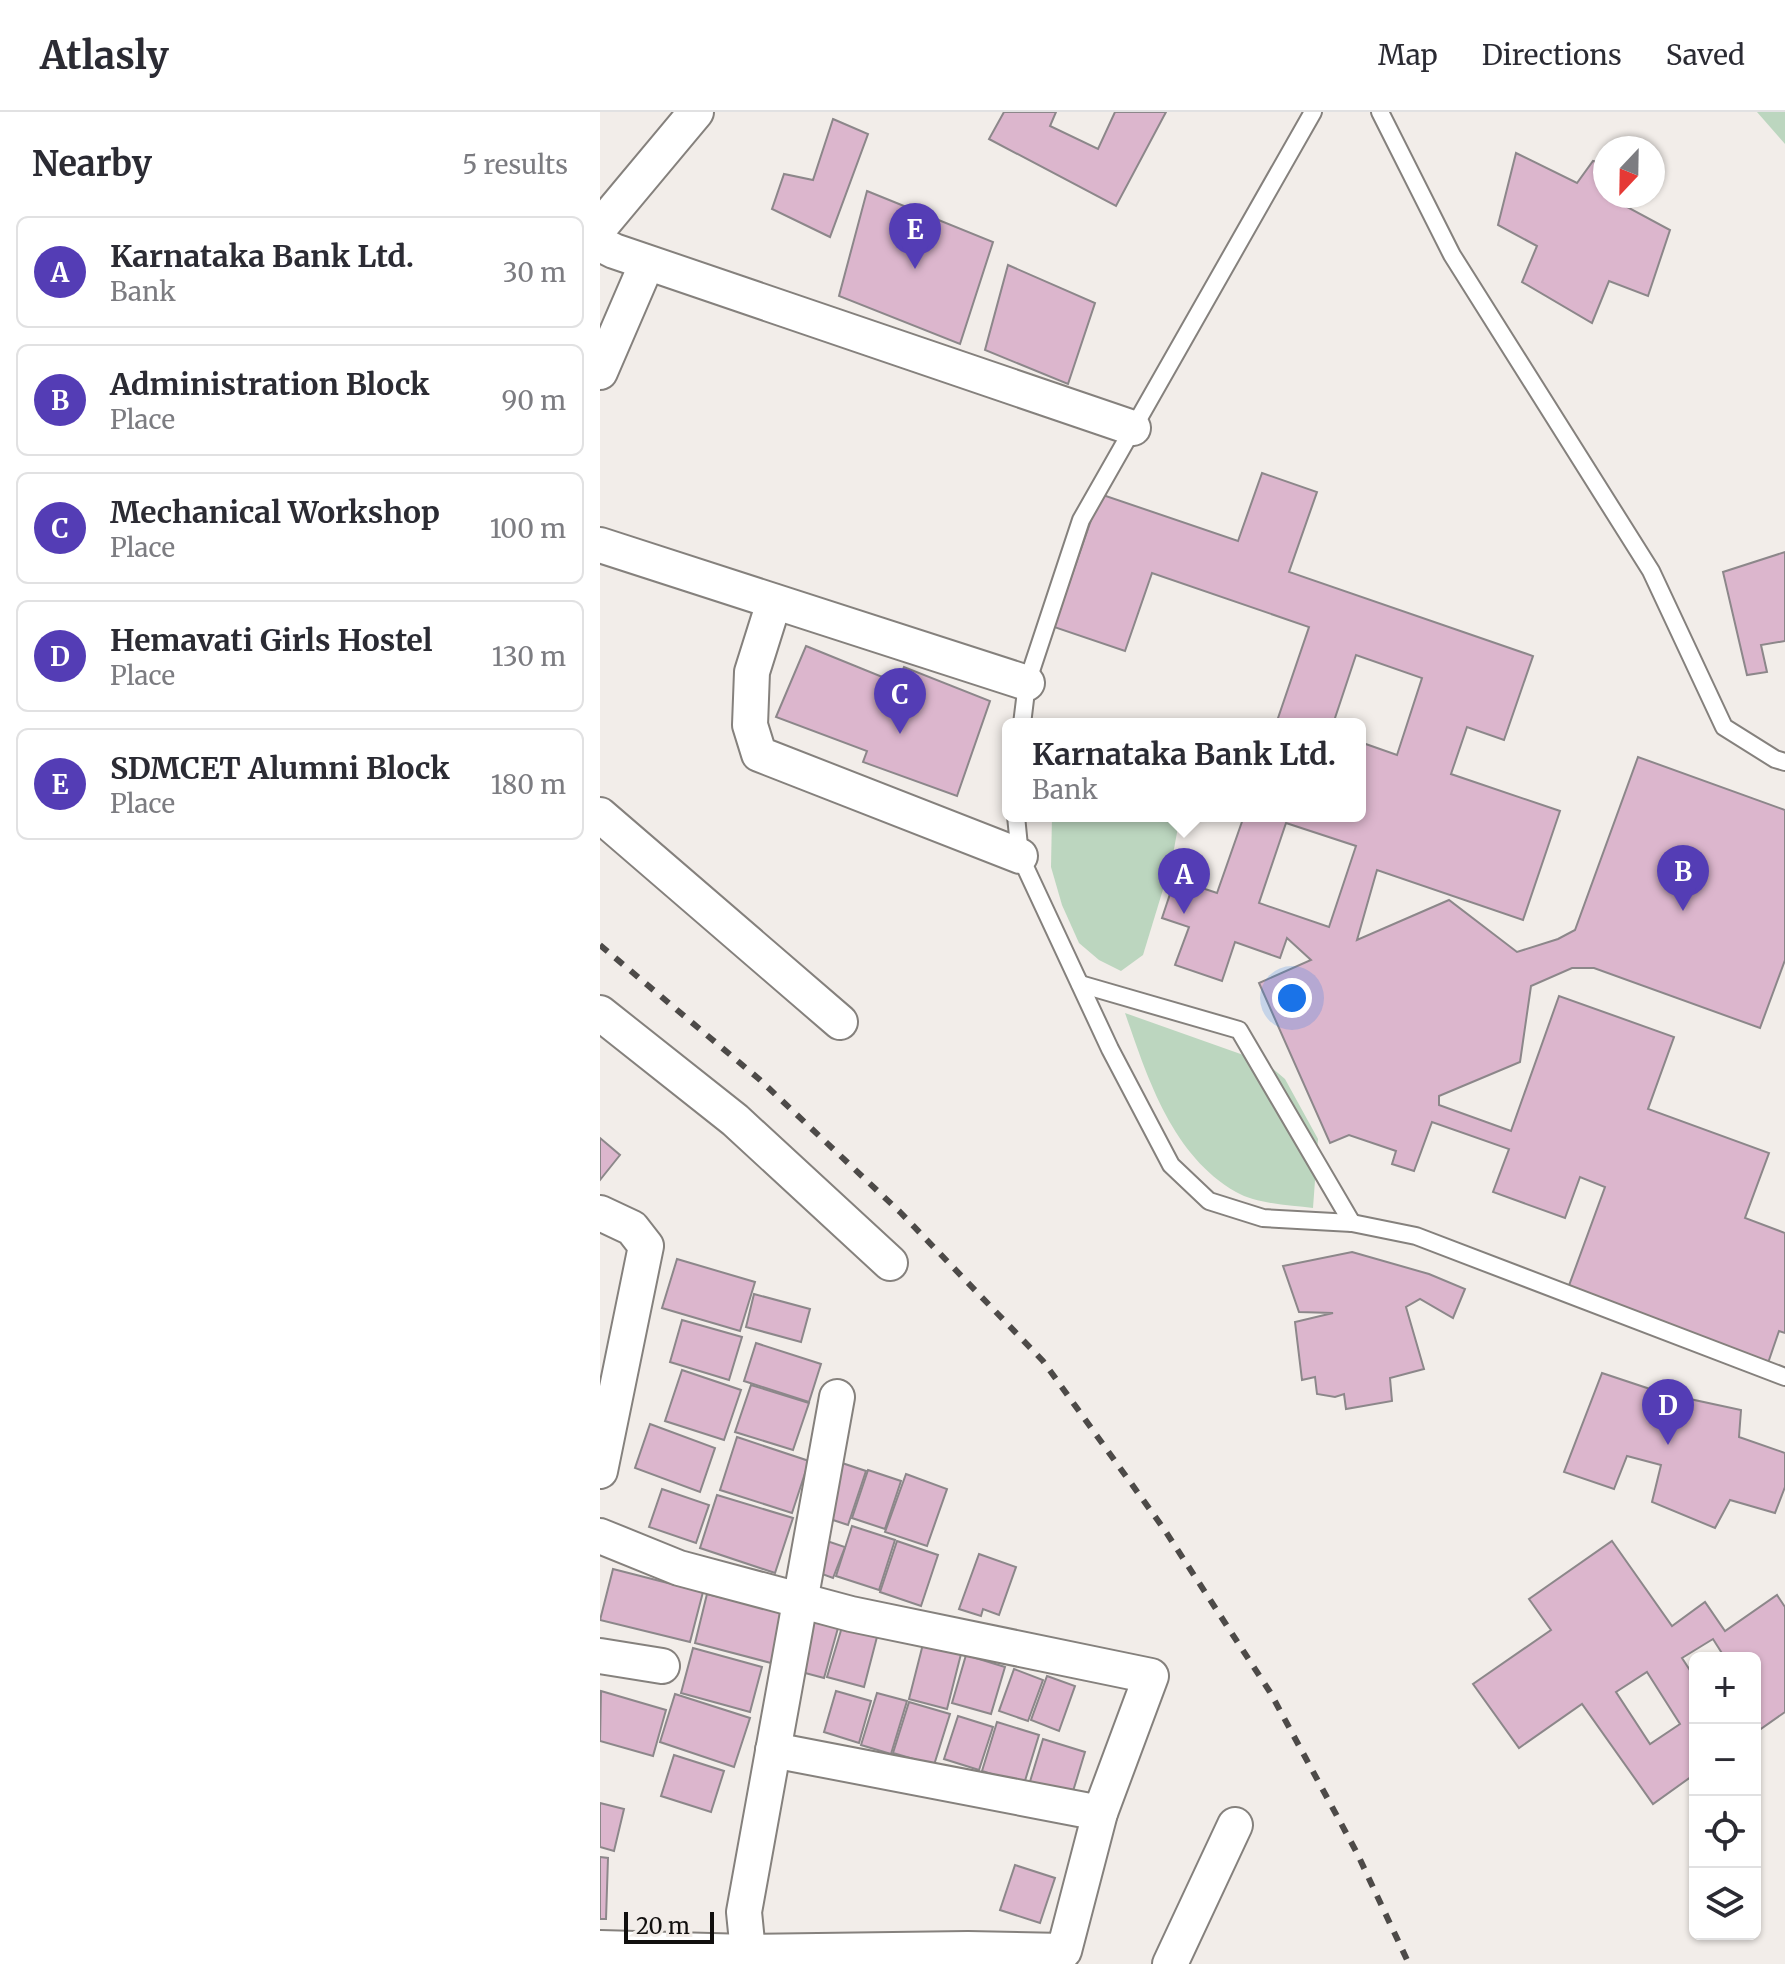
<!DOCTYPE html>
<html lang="en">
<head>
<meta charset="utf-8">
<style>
  body { margin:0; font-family:Merriweather,serif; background:#f7f7f7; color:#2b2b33 }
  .controls { position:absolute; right:24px; bottom:24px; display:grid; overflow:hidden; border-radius:12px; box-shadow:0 2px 6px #0004 }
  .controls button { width:72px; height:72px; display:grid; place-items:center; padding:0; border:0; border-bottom:2px solid #e1e1e2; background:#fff; color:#2b2b33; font:40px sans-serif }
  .compass { position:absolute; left:993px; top:24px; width:72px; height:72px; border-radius:50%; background:#fff; box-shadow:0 2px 6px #0004; rotate:202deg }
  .scale { position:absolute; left:24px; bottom:20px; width:90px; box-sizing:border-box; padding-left:8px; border:4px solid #110f0e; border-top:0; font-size:22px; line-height:28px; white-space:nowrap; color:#110f0e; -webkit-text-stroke:6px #f2ede9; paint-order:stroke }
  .you { position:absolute; left:692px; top:886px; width:28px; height:28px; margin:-20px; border:6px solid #fff; border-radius:50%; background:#1a73e8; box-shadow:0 0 0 12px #1a73e833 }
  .badge { display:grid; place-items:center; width:52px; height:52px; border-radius:50%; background:#543db5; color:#fff; font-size:26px; font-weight:700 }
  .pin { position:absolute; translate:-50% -66px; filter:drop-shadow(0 2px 4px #0008) }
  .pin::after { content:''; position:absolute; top:42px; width:28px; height:24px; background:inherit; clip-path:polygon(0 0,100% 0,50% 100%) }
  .popup { position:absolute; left:402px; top:606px; width:364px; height:104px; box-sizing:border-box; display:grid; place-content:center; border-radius:12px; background:#fff; filter:drop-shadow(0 2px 6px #0005); font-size:26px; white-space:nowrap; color:#7c7c81 }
  .popup b { font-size:30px; color:#2b2b33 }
  .popup::after { content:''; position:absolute; left:50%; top:100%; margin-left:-16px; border:16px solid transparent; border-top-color:#fff }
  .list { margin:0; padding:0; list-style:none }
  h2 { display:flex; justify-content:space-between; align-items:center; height:104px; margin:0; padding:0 32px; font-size:34px }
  h2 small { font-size:26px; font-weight:400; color:#7c7c81 }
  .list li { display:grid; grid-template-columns:52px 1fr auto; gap:24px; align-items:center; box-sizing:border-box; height:112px; margin:0 16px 16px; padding:0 16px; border:2px solid #e1e1e2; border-radius:12px }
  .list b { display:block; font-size:30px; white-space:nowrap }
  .list p { margin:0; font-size:26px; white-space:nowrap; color:#7c7c81 }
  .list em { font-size:26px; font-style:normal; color:#7c7c81 }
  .icon { flex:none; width:44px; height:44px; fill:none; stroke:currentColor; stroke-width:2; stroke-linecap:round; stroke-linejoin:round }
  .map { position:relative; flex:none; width:1185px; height:1852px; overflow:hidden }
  header { display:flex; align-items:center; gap:48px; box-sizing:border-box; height:112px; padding:0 40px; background:#fff; border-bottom:2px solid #e1e1e2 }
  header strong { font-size:38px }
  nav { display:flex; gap:44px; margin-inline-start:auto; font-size:28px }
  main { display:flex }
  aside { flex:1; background:#fff }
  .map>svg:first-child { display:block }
  .green { fill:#bcd6bf }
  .building { fill:#dcb6cd; stroke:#8c878a; stroke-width:2; fill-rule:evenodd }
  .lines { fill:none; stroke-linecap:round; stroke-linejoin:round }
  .service-casing { stroke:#85817d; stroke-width:20 }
  .minor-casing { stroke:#85817d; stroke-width:38 }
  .service { stroke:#fff; stroke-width:16 }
  .minor { stroke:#fff; stroke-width:34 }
  .rail { stroke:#4d4a48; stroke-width:6; stroke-dasharray:10 10; stroke-linecap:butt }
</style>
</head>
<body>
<header>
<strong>Atlasly</strong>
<nav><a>Map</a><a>Directions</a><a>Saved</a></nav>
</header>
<main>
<aside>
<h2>Nearby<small>5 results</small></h2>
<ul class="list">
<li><span class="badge">A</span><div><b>Karnataka Bank Ltd.</b><p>Bank</p></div><em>30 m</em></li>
<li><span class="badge">B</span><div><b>Administration Block</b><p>Place</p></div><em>90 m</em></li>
<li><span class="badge">C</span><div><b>Mechanical Workshop</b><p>Place</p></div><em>100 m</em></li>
<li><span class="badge">D</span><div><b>Hemavati Girls Hostel</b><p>Place</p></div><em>130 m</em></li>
<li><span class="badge">E</span><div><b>SDMCET Alumni Block</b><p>Place</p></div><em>180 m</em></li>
</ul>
</aside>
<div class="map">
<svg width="1185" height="1852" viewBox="0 0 1185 1852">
  <rect width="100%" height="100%" fill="#f2ede9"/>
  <!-- green -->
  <g class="green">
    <path d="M1157,0H1185V32Z"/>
    <path d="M452,704H575L578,715L572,748L543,843L521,859L499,848L479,831L462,793L451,755Z"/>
    <path d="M525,901L666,951L685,967L718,1027L713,1096C689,1093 657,1092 636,1080C572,1043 548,967 525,901Z"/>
  </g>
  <!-- building -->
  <g class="building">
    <path d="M404,0H456L450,14L498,37L515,0H566L516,94L389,27Z"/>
    <path d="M233,7L268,22L230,125L172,97L184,62L213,68Z"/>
    <path d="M916,41L977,71L993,49L1005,52V84H1028L1027,95L1070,118L1048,184L1009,169L992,211L922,170L937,134L898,113Z"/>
    <path d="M267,79L393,130L360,232L239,184Z"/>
    <path d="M408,153L495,191L468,272L385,238Z"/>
    <path d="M662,361L717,380L689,460L933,544L904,628L867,615L851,662L960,699L923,808L777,758L757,828L849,788L917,840L958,827L975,818L1038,645L1185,698V848L1160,916L994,856H972L931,874L920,950L839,984V993L911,1019L959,884L1074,925L1048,997L1169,1041L1145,1106L1185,1121V1221L1179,1219L1168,1251L967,1179L1005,1075L980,1065L965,1106L893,1080L909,1037L832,1010L814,1059L792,1052L796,1039L749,1023L730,1031L659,871L711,848L687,826L680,846L635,830L622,869L575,853L589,815L562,806L575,767L617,781L644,704H760V630L797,643L822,566L756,543L733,612H676L709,515L552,461L525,539L454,515L500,382L638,429ZM686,711L756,734L729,815L659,791Z"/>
    <path d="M1185,440V529L1161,533L1167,560L1147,563L1123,460Z"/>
    <path d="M206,534L297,571L304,555L390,589L357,684L263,650L267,639L176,605Z"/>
    <path d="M0,1026L20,1043L0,1068Z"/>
    <path d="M752,1140L829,1162L865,1177L853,1206L820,1187L806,1195L824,1257L790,1266L792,1289L746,1297L744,1282L735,1285L717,1282L715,1265L702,1268L695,1210L733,1201L699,1200L683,1154Z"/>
    <path d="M77,1147L155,1170L140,1219L62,1196Z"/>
    <path d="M154,1182L210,1197L201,1230L146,1215Z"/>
    <path d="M82,1208L142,1225L129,1268L70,1250Z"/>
    <path d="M156,1231L221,1252L209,1290L144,1269Z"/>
    <path d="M82,1258L141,1278L124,1328L65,1309Z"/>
    <path d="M1002,1261L1059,1280L1052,1301L1075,1307L1085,1286L1141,1298L1139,1325L1185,1341V1375L1175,1401L1130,1388L1115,1416L1052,1390L1061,1353L1027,1344L1014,1377L964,1360Z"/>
    <path d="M151,1273L209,1291L193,1338L135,1320Z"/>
    <path d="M50,1312L115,1336L100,1380L35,1356Z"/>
    <path d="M137,1325L209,1349L192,1401L120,1378Z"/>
    <path d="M233,1348L266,1359L248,1413L215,1402Z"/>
    <path d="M268,1358L301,1369L285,1417L252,1406Z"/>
    <path d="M306,1362L347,1377L327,1434L285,1420Z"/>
    <path d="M62,1377L109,1393L96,1431L49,1415Z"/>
    <path d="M117,1383L193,1406L175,1461L100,1436Z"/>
    <path d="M252,1414L295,1428L279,1478L236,1464Z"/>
    <path d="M221,1427L245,1435L233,1466L211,1458Z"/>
    <path d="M297,1429L338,1443L321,1494L280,1480Z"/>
    <path d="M1012,1429L1072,1514L1105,1490L1125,1519L1177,1483L1185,1495V1600L1155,1621V1546H1125L1113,1527L1082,1546L1095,1566V1662L1053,1692L982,1592L919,1636L873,1572L951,1518L929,1487ZM1047,1560L1080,1612L1050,1632L1016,1580Z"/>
    <path d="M379,1442L416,1455L399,1503L383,1497L381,1504L359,1497Z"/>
    <path d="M13,1457L103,1480L90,1530L0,1508Z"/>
    <path d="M107,1482L184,1501L171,1551L95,1531Z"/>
    <path d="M204,1507L238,1516L224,1566L190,1557Z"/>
    <path d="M242,1515L277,1525L264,1575L227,1565Z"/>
    <path d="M323,1532L361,1542L347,1597L309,1587Z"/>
    <path d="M93,1536L162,1555L150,1600L81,1581Z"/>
    <path d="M366,1543L405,1555L391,1602L352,1591Z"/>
    <path d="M414,1557L443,1568L428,1609L399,1599Z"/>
    <path d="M447,1564L475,1574L459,1619L431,1608Z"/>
    <path d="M1,1579L66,1598L53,1644L0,1629Z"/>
    <path d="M236,1579L271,1589L259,1631L224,1620Z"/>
    <path d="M277,1581L307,1589L291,1642L261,1633Z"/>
    <path d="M75,1582L150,1606L134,1655L60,1630Z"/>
    <path d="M309,1590L350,1602L334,1653L293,1641Z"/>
    <path d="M358,1604L393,1615L379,1658L344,1647Z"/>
    <path d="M397,1610L439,1623L424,1672L382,1659Z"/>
    <path d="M443,1627L485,1640L470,1689L428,1676Z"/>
    <path d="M74,1643L124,1659L111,1700L61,1684Z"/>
    <path d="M0,1691L24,1697L14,1739L0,1735Z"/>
    <path d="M0,1745L8,1746L6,1807H0Z"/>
    <path d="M415,1753L455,1766L440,1811L400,1798Z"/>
  </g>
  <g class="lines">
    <defs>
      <g id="service">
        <path d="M780,0L852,143L1051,459L1124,615L1175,647L1185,650"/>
        <path d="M422,612L427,571L481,408L713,0"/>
        <path d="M416,704L420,744L510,937L571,1053L609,1089L663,1106L752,1111L816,1124L1185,1265"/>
        <path d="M480,872L639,918L752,1111"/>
      </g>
      <g id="minor">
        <path d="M0,115L96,0"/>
        <path d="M0,132L14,139L533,316"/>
        <path d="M0,260L47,151"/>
        <path d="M0,433L427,571"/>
        <path d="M174,490L152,560L150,613L159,642L420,744"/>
        <path d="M0,703L240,910"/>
        <path d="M0,901L135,1008L290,1151"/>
        <path d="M0,1101L32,1116L46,1134L0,1359"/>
        <path d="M0,1424L79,1456L251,1502L551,1564L500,1701L464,1839L368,1837L148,1840L0,1836"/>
        <path d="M0,1544L62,1554"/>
        <path d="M173,1638L500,1701"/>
        <path d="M148,1840L144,1800L237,1285"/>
        <path d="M570,1852L635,1713"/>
      </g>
    </defs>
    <!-- service casing -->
    <use href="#service" class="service-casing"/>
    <!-- minor casing -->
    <use href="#minor" class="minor-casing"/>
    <!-- service -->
    <use href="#service" class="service"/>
    <!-- minor -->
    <use href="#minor" class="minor"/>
    <!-- rail -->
    <path class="rail" d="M0,833L159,967L300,1100L443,1249L564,1417L670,1580L757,1741L809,1852"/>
  </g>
</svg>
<div class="controls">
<button>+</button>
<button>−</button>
<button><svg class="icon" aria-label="locate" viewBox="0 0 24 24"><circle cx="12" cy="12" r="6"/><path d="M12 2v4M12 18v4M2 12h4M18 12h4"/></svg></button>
<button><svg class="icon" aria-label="layers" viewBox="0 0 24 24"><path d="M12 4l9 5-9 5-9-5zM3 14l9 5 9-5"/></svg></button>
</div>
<svg class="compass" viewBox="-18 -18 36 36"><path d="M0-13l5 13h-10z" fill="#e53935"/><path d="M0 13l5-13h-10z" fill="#7c7c81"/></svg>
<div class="scale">20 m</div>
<div class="you"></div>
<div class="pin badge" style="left:584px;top:802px">A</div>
<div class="popup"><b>Karnataka Bank Ltd.</b>Bank</div>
<div class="pin badge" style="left:1083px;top:799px">B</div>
<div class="pin badge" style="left:300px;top:622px">C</div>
<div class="pin badge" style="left:1068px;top:1333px">D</div>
<div class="pin badge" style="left:315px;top:157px">E</div>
</div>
</main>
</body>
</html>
